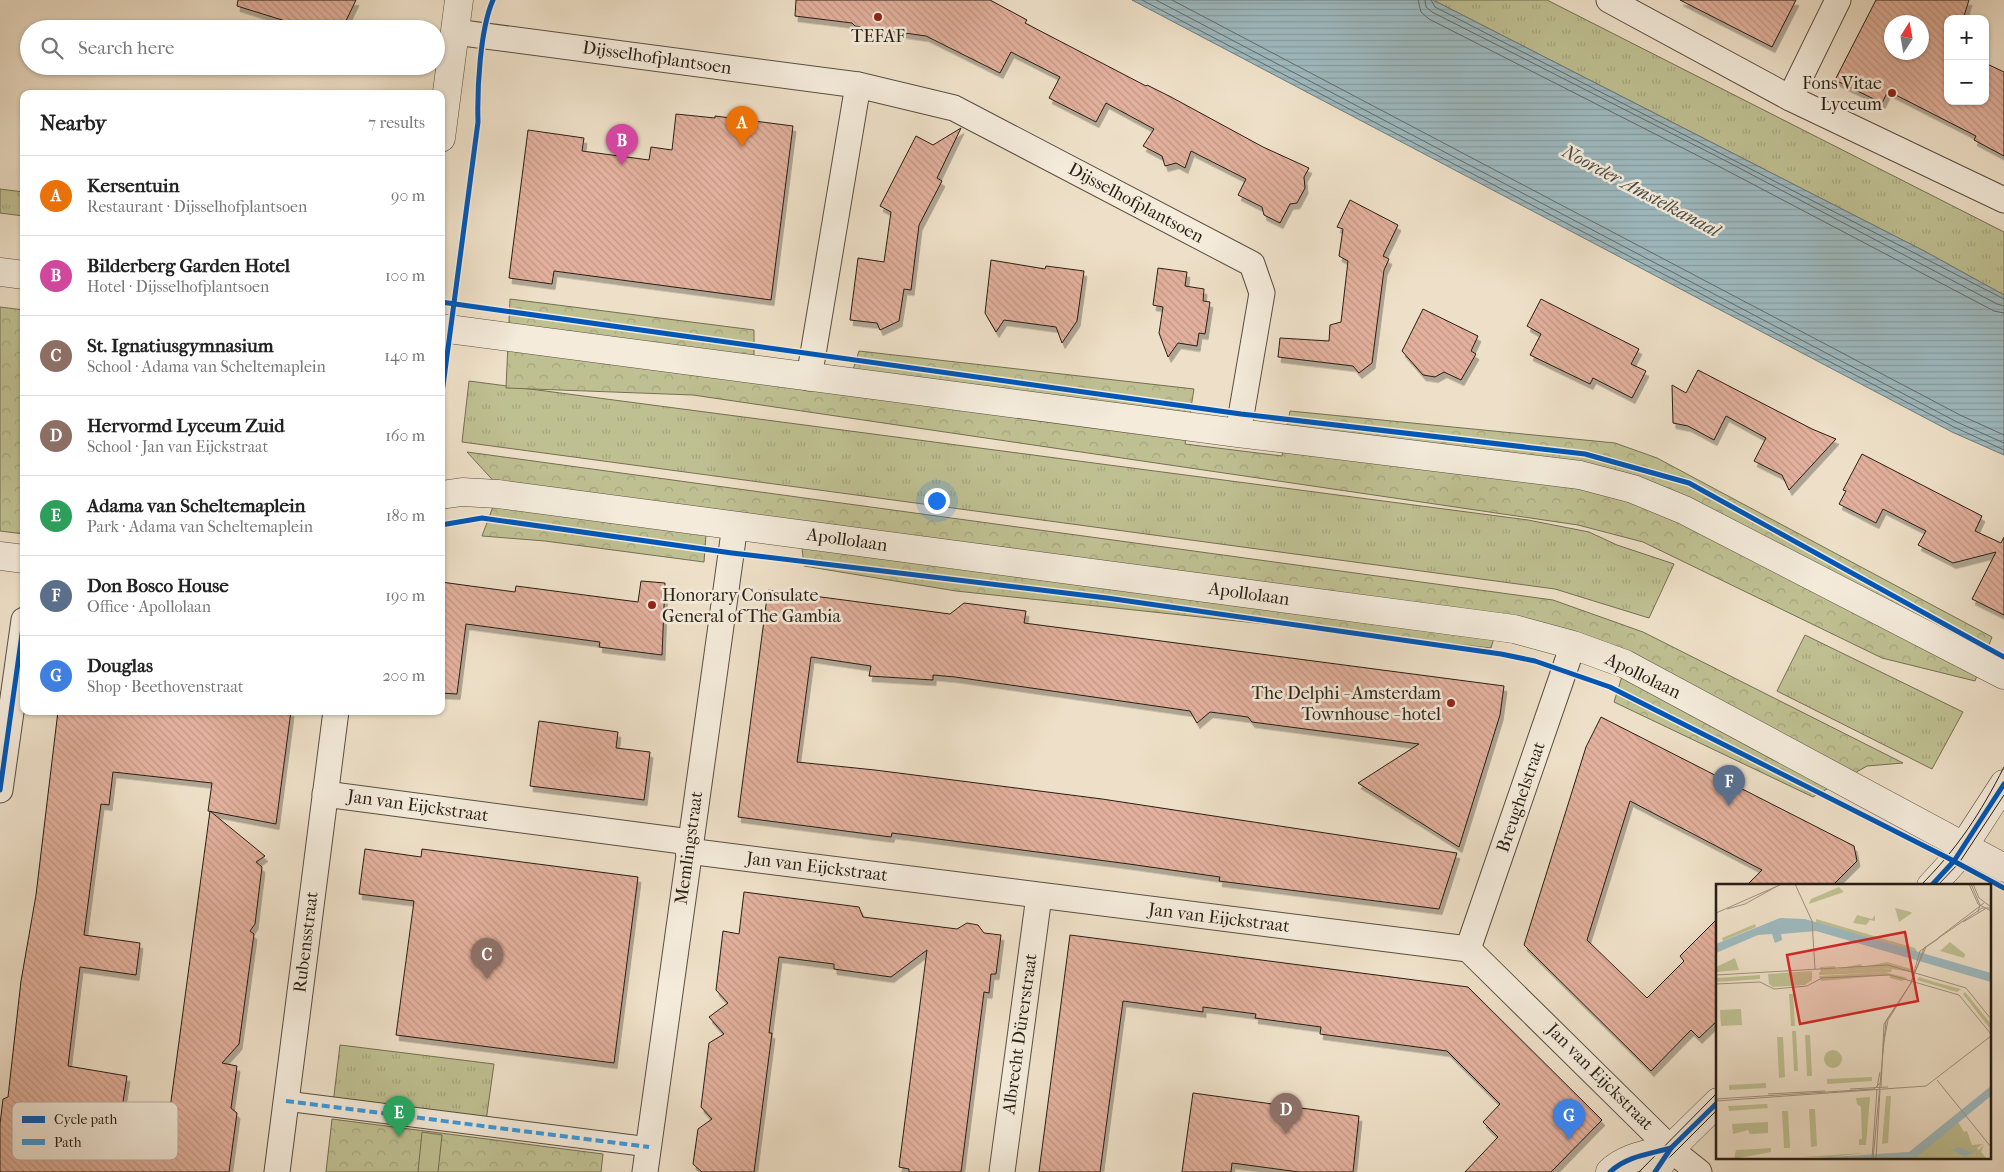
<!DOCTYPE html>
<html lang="en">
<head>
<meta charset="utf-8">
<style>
  body { margin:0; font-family:"IM FELL French Canon",serif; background:#f6f6f6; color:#222 }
  .controls { position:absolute; right:15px; top:15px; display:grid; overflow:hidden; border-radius:10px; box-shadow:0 1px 4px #0004 }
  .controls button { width:45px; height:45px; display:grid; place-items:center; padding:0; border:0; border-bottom:1px solid #e0e0e0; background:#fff; color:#222; font:25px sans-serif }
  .compass { position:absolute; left:1884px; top:15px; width:45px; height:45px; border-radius:50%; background:#fff; box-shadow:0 1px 4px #0004; rotate:11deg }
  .you { position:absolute; left:936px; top:500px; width:18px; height:18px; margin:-12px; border:4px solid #fff; border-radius:50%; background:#1a73e8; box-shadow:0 0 0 8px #1a73e833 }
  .badge { display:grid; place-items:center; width:32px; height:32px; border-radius:50%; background:#0f766e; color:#fff; font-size:16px; font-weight:700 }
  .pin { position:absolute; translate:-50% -41px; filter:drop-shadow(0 1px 2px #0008) }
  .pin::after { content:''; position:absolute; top:26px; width:18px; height:15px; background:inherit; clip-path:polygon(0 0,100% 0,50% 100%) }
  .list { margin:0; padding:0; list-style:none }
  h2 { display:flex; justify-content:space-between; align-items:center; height:65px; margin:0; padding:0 20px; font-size:21px }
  h2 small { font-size:16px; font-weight:400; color:#767676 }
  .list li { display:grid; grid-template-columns:32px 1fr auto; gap:15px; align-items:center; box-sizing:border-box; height:80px; padding:0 20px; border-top:1px solid #e0e0e0 }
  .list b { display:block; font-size:19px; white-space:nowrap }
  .list p { margin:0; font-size:16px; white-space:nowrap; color:#767676 }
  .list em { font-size:16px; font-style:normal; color:#767676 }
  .icon { flex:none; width:28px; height:28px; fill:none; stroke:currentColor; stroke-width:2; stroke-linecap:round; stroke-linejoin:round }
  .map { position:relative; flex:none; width:2004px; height:1172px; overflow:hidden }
  .search { position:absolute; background:#fff; box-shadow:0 1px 4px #0004; left:20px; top:20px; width:425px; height:55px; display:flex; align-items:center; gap:12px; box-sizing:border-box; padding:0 18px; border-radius:28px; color:#767676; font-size:19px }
  .panel { position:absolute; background:#fff; box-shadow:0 1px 4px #0004; left:20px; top:90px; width:425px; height:625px; border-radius:10px }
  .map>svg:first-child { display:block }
  .grass { fill:url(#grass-tufts); stroke:#746f53 }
  .forest { fill:url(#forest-crowns); stroke:#746f53 }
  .garden { fill:#bfc092; stroke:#746f53 }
  .water { fill:url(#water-rules); stroke:#6f7c7b }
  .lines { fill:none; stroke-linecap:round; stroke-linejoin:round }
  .shore { stroke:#636c6a; stroke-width:1 }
  .building { fill:url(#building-back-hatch); stroke:#281e14; fill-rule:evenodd; filter:url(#shadow) }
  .pedestrian-casing { stroke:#5a4e41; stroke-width:21 }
  .minor-casing { stroke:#5a4e41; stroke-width:27 }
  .tertiary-casing { stroke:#5a4e41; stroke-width:29 }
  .pedestrian { stroke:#f4ebdb; stroke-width:19 }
  .minor { stroke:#f4ebdb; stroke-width:25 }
  .tertiary { stroke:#f4ebdb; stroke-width:28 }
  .tram { stroke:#281e14; stroke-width:1 }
  .quiet { stroke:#3d9bde; stroke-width:4; stroke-dasharray:8 4; stroke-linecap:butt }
  .cycleway-casing { stroke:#f4ebdb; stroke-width:8 }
  .cycleway { stroke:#0057b8; stroke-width:5 }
  .poi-dot { fill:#8f2418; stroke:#f4ebdb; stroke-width:2 }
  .labels { text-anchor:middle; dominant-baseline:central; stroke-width:5; stroke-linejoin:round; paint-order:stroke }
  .poi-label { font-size:18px; fill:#281e14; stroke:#f4ebdb; text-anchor:end }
  .street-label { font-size:18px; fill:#281e14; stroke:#f4ebdb }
  .water-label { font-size:19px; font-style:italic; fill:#4b4d48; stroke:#f4ebdb }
  .inset-road { fill:none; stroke:#9f9280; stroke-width:1 }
  .view { fill:#d62828; fill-opacity:0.15; stroke:#d62828; stroke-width:2.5 }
  .inset-edge { fill:none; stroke:#281e14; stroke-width:2.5 }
  .key { fill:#f4ebdb; stroke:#b7ae9f; stroke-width:1 }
  .key-label { font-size:14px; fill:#281e14 }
</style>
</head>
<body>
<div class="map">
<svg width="2004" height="1172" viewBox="0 0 2004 1172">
  <defs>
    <pattern id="grass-tufts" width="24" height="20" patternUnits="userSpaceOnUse" patternTransform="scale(1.25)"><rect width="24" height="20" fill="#bfc092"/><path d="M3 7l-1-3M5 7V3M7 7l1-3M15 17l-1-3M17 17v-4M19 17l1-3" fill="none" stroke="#a4a57d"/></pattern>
    <pattern id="forest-crowns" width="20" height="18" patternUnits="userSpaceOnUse" patternTransform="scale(1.25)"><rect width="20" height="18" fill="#bfc092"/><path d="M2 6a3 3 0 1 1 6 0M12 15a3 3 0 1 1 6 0" fill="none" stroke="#a4a57d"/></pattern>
    <pattern id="water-rules" width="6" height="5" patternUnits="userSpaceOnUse" patternTransform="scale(1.25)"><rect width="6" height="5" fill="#9ebac0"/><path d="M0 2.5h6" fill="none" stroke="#889fa4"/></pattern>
    <pattern id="building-back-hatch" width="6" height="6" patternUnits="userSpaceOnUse" patternTransform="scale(1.25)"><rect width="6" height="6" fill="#e2b09c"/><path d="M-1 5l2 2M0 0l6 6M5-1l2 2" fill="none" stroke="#c29786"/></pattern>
    <filter id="shadow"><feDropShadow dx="3" dy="5.5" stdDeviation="0" flood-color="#0004"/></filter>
  </defs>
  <rect width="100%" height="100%" fill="#eee0c8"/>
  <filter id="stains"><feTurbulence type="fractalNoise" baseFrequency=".004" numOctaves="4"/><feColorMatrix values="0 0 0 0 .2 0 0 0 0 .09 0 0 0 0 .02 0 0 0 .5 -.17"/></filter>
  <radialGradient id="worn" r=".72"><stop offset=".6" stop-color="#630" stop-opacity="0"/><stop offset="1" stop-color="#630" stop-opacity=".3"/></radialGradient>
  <!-- grass -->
  <g class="grass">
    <path d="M1433,0H1547L2004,232V295L1926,252Z"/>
    <path d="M0,189L24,192V216L0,213Z"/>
    <path d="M469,381L1528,520L1589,532L1617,545L1674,564L1649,618L1555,589L462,442Z"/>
    <path d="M1805,635L1963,712L1932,769L1777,691Z"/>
    <path d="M340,1045L494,1064L486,1121L333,1104Z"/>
  </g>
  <!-- forest -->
  <g class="forest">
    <path d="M510,299L754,330V381L845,395L859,351L1194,389L1185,444L1282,456L1290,411L1615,443L1657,458L1992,637L1975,681L1882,658L1643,542L1578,525L693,395L506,388Z"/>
    <path d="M0,307L24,310V534L0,531Z"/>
    <path d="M467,452L1553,600L1643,632L1903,763L1867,766L1813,797L1614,702L1629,654L1498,624L1491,648L956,591L804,566L800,530L707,521L704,562L545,541L482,536L500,488Z"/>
    <path d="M332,1119L603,1154L601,1172H326Z"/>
  </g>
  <!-- garden -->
  <path class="garden" d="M422,1132L442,1135L438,1172H418Z"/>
  <!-- water -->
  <path class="water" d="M1132,0H1433L1926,252L2004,295V455L1952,432Z"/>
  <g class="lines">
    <!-- shore -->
    <g class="shore">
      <path d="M1142,0L1954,427L2004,450"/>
      <path d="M1156,0L1957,422L2004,443"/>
      <path d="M1172,0L1960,415L2004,435"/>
      <path d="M1418,0L1421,12L1429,19L1722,168L1994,311L2004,313"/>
      <path d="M1425,0L1426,7L1432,12L1726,161L1997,304L2004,306"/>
      <path d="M1431,0L1435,7L2004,299"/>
    </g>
  </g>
  <!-- building -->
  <g class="building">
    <path d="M238,0H356L342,29H311L237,6Z"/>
    <path d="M796,0H990L1027,20L1025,23L1146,86L1147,85L1171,97L1263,147L1309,168L1304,177L1305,188L1297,203L1290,204L1280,223L1264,215L1262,207L1238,195L1246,179L1191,151L1185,168L1176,163L1165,166L1162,156L1143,146L1154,129L1106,103L1096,122L1049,98L1060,77L1011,52L1000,73L926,36L855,26L852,23L795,16Z"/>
    <path d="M1680,0H1796L1772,47Z"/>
    <path d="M1876,0H1969L1963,19H1948V101H1985V63L2004,72V156L1974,140L1976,136L1888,91L1882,103L1835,80ZM1892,22H1922V52H1892Z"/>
    <path d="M676,114L715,118V116L793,126L771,300L554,271L552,284L509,278L528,130L584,138L582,151L649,160L651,147L672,150Z"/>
    <path d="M961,128L937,178L942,181L919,225L911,290L904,289L899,321L880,330L877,323L850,320L858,258L884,262L891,212L880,206L916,136L933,145Z"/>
    <path d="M1350,200L1398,225L1383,256L1389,259L1384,270L1372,363L1359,373L1353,366L1278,357L1280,338L1329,341L1330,325L1341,322L1348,261L1339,256L1343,229L1337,227Z"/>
    <path d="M991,260L1045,269L1046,266L1084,271L1077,321L1062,343L1056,327L1004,320L996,332L985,313Z"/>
    <path d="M1158,268L1187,272L1185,286L1204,289L1203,301L1210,302L1205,334L1199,333L1197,346L1178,343L1168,357L1159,333L1163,307L1153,305Z"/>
    <path d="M1541,299L1639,349L1631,364L1646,371L1632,398L1593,378L1590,384L1530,355L1541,334L1527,326Z"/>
    <path d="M1423,309L1478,336L1471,351L1476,354L1461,380L1444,372L1435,377L1423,375L1402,351Z"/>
    <path d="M1698,370L1812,429L1836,439L1789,490L1782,475L1754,461L1766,438L1726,416L1714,440L1688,426L1673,423L1672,385L1686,393Z"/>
    <path d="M1862,454L1982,516L1975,531L2001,543L2004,537V615L1972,599L1996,552L1953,563L1918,545L1926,531L1883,509L1876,523L1839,504L1846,491L1843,490Z"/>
    <path d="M641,581L665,583L662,655L599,647L600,642L466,624L457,694L441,693V582L515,592L516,586L638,602Z"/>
    <path d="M768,590L950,614L964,603L1026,611L1024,623L1504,686L1500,715L1459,847L1358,783L1419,744L1252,722L1248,717L1210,712L1197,723L1190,711L955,677L933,675V680L869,676L871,666L811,657L797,762L875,770L1102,799L1457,853L1439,909L1219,881L1220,877L1129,864L892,833L891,837L738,817Z"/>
    <path d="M58,711H291L276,824L208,811L212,783L113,772L109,805L101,804L84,935L140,943L136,975L80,967L68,1066L127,1076L122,1108L169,1116L210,811L265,856L256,862L262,867L255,924L250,931L254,934L239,1044L222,1063L237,1066L231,1108L237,1113L229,1172H0V1124L3,1099L8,1097L21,981L36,895Z"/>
    <path d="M1601,717L1854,846L1857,861L1832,886H1746L1762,870L1630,801L1587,940L1647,998L1684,961L1680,956L1718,918V1020L1699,1038L1691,1030L1651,1071L1524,945L1586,747Z"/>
    <path d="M539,721L618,732L616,748L650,752L644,800L530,786Z"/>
    <path d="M365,849L421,857L422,849L638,877L614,1063L396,1035L414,901L359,894Z"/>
    <path d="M744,892L859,907L863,917L957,929L967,923L978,925L984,933L1001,935L996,974H991L989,993L984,992L961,1172H909V1169L899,1167L927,950L891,977L834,969V964L779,957L769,1033H772L754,1172H702L693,1164L698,1129L712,1119L701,1107L709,1043L724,1034L709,1017L728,1003L716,990L723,931L739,934Z"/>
    <path d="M1070,935L1468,987L1602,1120L1551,1172H1465L1498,1137L1483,1122L1500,1104L1447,1051L1320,1034L1321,1027L1255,1018L1256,1014L1203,1007V1012L1123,1001L1100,1172H1039Z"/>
    <path d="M1193,1093L1359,1116L1353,1172H1299L1232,1163L1231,1172H1182Z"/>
  </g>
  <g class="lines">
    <defs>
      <path id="pedestrian" d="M286,1101L649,1147"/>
      <g id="minor">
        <path d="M1609,0L1790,98L2004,200"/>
        <path d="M455,32L858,85L954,108L1252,264L1262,293L1238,433"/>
        <path d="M1790,98L1838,0"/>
        <path d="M809,378L858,85"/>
        <path d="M0,790L24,620"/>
        <path d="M325,794L690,842"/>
        <path d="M688,851L1468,949L1675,1153L1699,1172"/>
        <path d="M1468,949L1573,645"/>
        <path d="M277,1172L336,711"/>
        <path d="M645,1172L735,525"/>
        <path d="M1002,1172L1039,896"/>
      </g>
      <g id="tertiary">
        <path d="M441,138L459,0"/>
        <path d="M0,272L24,275"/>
        <path d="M441,328L1238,433L1580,475L1633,489L1684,510L2004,675"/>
        <path d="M441,495L462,492L498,494L1514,629L1573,645L1625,664L2004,868"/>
        <path d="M0,556L24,559"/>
        <path d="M1931,886L1954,861L2004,784"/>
        <path d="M1610,1172C1627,1156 1650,1154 1671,1148"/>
        <path d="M1655,1172L1671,1148L1718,1102"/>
      </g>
    </defs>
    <!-- pedestrian casing -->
    <use href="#pedestrian" class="pedestrian-casing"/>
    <!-- minor casing -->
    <use href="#minor" class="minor-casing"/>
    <!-- tertiary casing -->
    <use href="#tertiary" class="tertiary-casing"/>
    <!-- pedestrian -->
    <use href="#pedestrian" class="pedestrian"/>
    <!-- minor -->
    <use href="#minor" class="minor"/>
    <!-- tertiary -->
    <use href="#tertiary" class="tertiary"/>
    <!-- tram -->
    <g class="tram">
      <path d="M1920,886C1958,848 1980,814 2004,767"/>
      <path d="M1937,886L1959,863L2004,795"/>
      <path d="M1639,1172L1718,1092"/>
      <path d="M1655,1172L1718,1109"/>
    </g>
    <!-- quiet -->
    <path class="quiet" d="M286,1101L649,1147"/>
    <defs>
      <g id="cycleway">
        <path d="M441,302L1241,414L1585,454L1689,483L2004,657"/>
        <path d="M441,401L478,122C477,90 480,29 493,0"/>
        <path d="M441,525L482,518L732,553L1107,598L1501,654L1535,661L1610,687L1948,858L2004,888"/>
        <path d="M0,790L24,620"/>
        <path d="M1931,886L1954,861L2004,784"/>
        <path d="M1610,1172C1627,1156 1650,1154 1671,1148"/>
        <path d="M1655,1172L1671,1148L1718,1102"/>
      </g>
    </defs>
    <!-- cycleway casing -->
    <use href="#cycleway" class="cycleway-casing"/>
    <!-- cycleway -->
    <use href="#cycleway" class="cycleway"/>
  </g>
  <!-- markers -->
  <g class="poi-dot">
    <circle cx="878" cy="17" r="5"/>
    <circle cx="1892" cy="93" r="5"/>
    <circle cx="652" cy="605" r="5"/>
    <circle cx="1451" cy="703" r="5"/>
  </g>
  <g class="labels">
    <!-- poi labels -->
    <g class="poi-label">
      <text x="878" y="36" text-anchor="middle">TEFAF</text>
      <text x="1882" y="83">Fons Vitae<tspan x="1882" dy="21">Lyceum</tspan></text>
      <text x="662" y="595" text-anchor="start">Honorary Consulate<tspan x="662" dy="21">General of The Gambia</tspan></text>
      <text x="1441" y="693">The Delphi - Amsterdam<tspan x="1441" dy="21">Townhouse - hotel</tspan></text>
    </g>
    <!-- street labels -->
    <g class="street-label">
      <text transform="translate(657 58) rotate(8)">Dijsselhofplantsoen</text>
      <text transform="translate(1136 203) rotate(28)">Dijsselhofplantsoen</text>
      <text transform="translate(847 540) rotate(8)">Apollolaan</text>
      <text transform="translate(1249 594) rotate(8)">Apollolaan</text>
      <text transform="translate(1643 676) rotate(26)">Apollolaan</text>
      <text transform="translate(1521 797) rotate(-71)">Breughelstraat</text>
      <text transform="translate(418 806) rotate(8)">Jan van Eijckstraat</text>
      <text transform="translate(689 848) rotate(-82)">Memlingstraat</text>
      <text transform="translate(817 867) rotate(7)">Jan van Eijckstraat</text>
      <text transform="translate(1219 918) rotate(7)">Jan van Eijckstraat</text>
      <text transform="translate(306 942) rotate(-83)">Rubensstraat</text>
      <text transform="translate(1020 1034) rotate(-82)">Albrecht Dürerstraat</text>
      <text transform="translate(1600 1077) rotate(45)">Jan van Eijckstraat</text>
    </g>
    <!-- water labels -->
    <g class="water-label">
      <text transform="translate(1641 191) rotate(28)">Noorder Amstelkanaal</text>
    </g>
  </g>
  <!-- overview -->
  <g transform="translate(1716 884)">
    <rect width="275" height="275" fill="#eee0c8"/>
    <path d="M100,35L199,64L201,68L100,39ZM39,40L40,43L7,57L6,54ZM166,84L176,85L175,88L103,91V88ZM44,91V95L0,98V94ZM203,93L222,99L245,105L241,108L201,96ZM249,108L275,140V146L247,110ZM148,269L117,273H86Z" fill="#bfc092"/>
    <path d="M179,24L195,28L196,29L183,38ZM171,78L195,85V88L169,84L105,88L104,83L119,82L120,85L145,80L146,83ZM96,87V96L89,101L57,103L53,100L52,90ZM169,88L191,94L186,97L174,94V91L105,97L103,92ZM73,110H77L79,142H75ZM76,147H80L82,187H78ZM242,238L248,248L251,247L256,261L267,260L261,264L263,266L268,261L265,268L271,275H190Z" fill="#bfc092"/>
    <path d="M123,3L128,8L93,20L95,15ZM141,31L156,35L159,31V37L154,36L150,41L137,39ZM234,58L249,70L248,74L224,67ZM19,74L23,86L1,88L0,83ZM25,125L26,141L5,142L4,126ZM89,151H94L96,192H91ZM61,153H67L69,193L63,194ZM108 175a9 9 0 1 1 18 0a9 9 0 1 1-18 0ZM156,193V197L111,200V195ZM50,199V204L13,206V201ZM170,212H175L172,259L166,260ZM154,213L150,261H143V255H146L145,223L141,220L140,214ZM51,220L52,224L13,227L12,222ZM93,225H99L101,262L95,263ZM66,227H72L74,264H68ZM52,238V249L34,250L32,246L17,250L16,240ZM55,264V268L18,275L20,266Z" fill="#bfc092"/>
    <path d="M64,34L89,35L275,89V98L100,47L65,50L66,56L59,59L56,50L42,51L0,69V60ZM275,202V212L198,275H84L193,268ZM242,263L254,267L261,266L249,273L237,267L230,270Z" fill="#9ebac0"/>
    <path class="inset-road" d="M79,0L96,37L99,85M253,0L262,20L275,27M255,0L264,21L262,28M257,0L263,14L275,23M11,25L29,20L65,0M0,29L66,0M247,38L269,25M222,54L268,19M199,88L210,63M0,91L172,81L250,104L275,135M0,100L44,98L58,105L91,102L106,94L174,91L243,111L275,150M167,162L172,136L195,99L204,67L222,55M221,196L275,263M161,203L164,188M165,203L168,140L181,120M134,205L172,203M52,210L109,207M0,215L158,205L164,199M0,217L210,202L275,152M156,275L161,205M157,275L170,137L195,99L208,64L266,24H274M160,275L164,206"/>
    <path class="view" d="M189,48L202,117L84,140L71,71Z"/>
    <rect width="275" height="275" class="inset-edge"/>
  </g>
  <!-- legend -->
  <rect x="12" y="1102" width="166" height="58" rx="8" class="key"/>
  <rect x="22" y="1116" width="23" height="7" fill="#0057b8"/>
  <rect x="22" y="1139" width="23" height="6" fill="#3d9bde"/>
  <g class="key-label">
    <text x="54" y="1124">Cycle path</text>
    <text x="54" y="1147">Path</text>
  </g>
  <rect width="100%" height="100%" filter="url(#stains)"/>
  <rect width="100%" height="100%" fill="url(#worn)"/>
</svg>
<div class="controls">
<button>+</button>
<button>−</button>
</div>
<svg class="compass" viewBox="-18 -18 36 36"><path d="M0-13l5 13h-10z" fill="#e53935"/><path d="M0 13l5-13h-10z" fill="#767676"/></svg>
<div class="you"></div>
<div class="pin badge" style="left:742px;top:147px;background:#e8710a">A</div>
<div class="pin badge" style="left:622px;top:165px;background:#d1479c">B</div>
<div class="pin badge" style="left:487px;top:979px;background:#8d6e63">C</div>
<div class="pin badge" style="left:1286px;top:1134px;background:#8d6e63">D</div>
<div class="pin badge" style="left:399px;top:1137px;background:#2e9e5b">E</div>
<div class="pin badge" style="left:1729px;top:806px;background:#5c6f8a">F</div>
<div class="pin badge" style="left:1569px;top:1140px;background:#3f7fe0">G</div>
<div class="search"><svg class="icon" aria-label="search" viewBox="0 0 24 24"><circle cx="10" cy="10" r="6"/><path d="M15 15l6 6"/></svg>Search here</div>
<section class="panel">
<h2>Nearby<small>7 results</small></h2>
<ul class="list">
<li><span class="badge" style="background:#e8710a">A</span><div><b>Kersentuin</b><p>Restaurant · Dijsselhofplantsoen</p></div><em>90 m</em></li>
<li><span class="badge" style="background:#d1479c">B</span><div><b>Bilderberg Garden Hotel</b><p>Hotel · Dijsselhofplantsoen</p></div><em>100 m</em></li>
<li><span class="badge" style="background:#8d6e63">C</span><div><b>St. Ignatiusgymnasium</b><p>School · Adama van Scheltemaplein</p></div><em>140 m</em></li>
<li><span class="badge" style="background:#8d6e63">D</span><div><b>Hervormd Lyceum Zuid</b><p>School · Jan van Eijckstraat</p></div><em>160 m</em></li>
<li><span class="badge" style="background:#2e9e5b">E</span><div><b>Adama van Scheltemaplein</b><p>Park · Adama van Scheltemaplein</p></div><em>180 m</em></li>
<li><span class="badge" style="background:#5c6f8a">F</span><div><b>Don Bosco House</b><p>Office · Apollolaan</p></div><em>190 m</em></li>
<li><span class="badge" style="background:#3f7fe0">G</span><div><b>Douglas</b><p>Shop · Beethovenstraat</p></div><em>200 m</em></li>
</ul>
</section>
</div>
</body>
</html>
